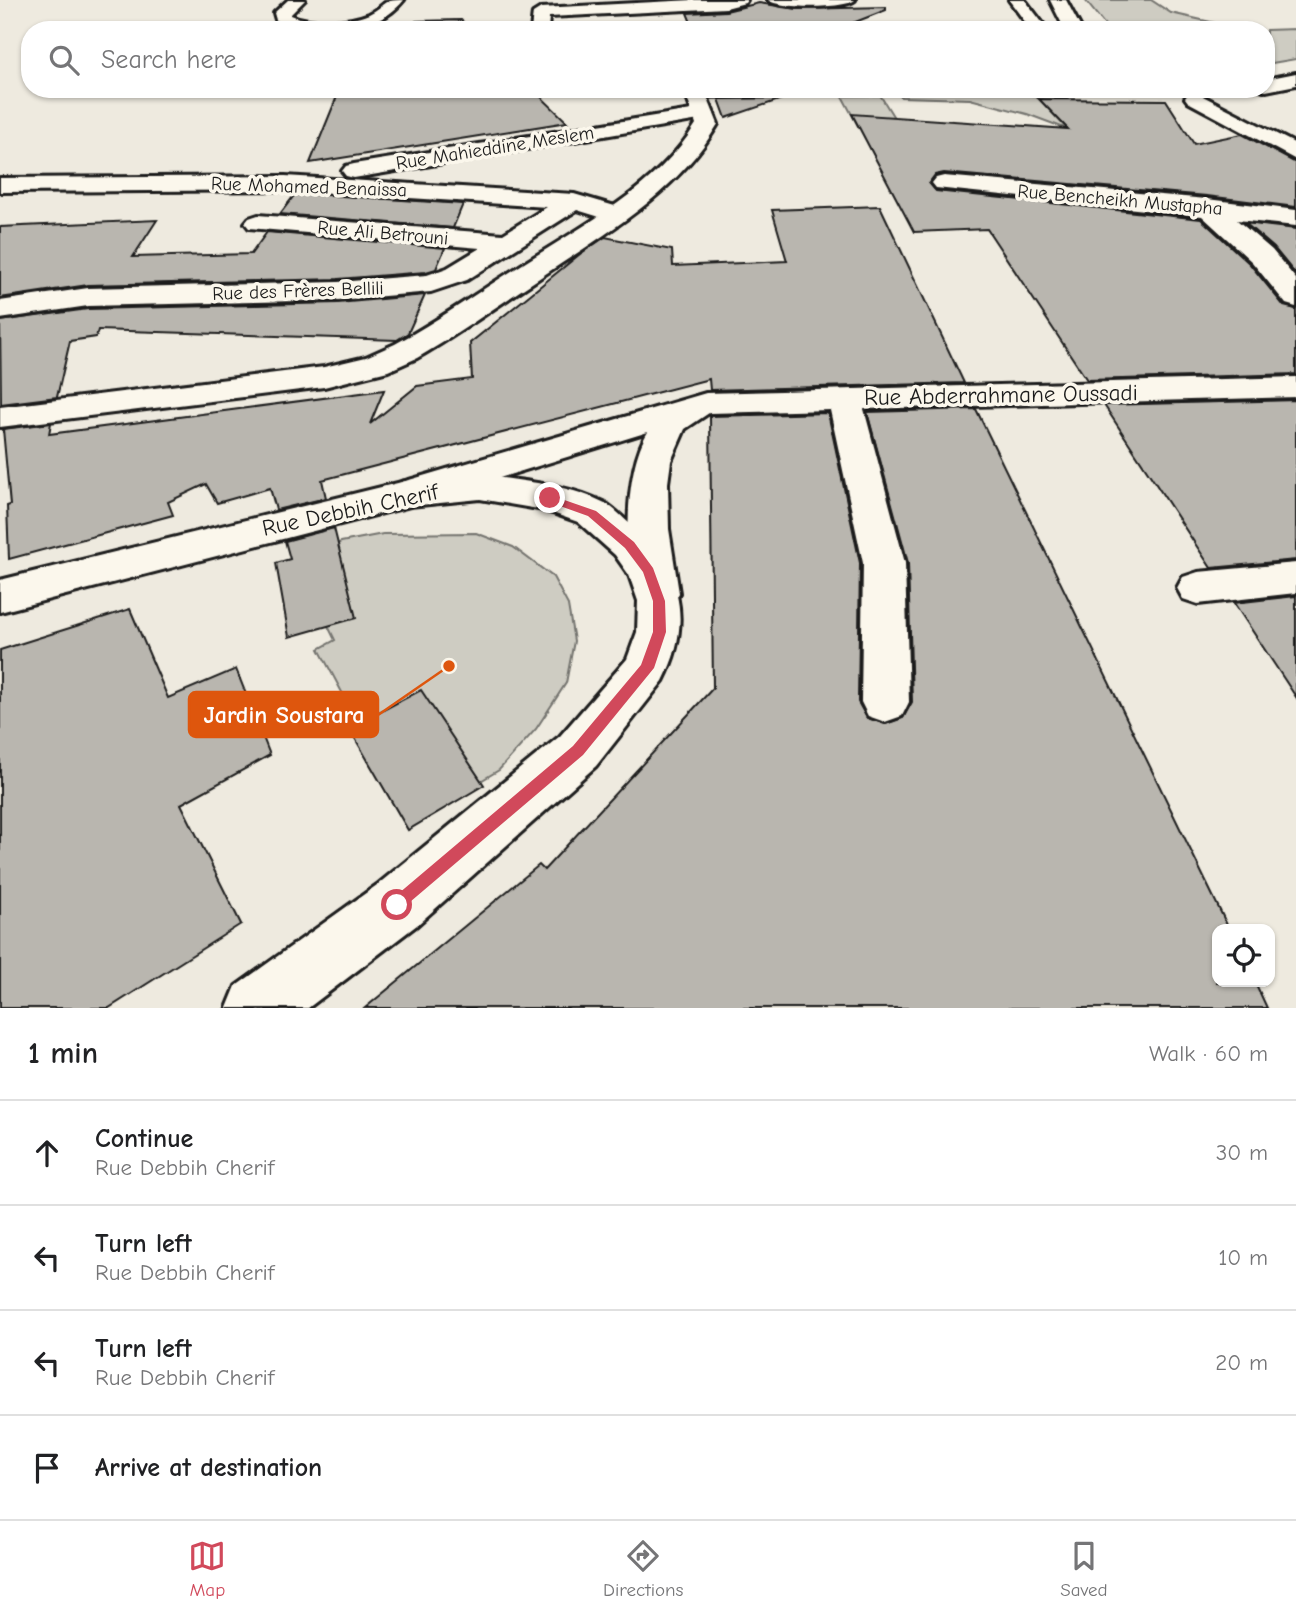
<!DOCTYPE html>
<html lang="en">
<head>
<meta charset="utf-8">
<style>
  body { margin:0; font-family:"Comic Neue",sans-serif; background:#f6f6f6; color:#202124 }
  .controls { position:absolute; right:21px; bottom:21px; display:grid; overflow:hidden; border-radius:14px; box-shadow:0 2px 5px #0004 }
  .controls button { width:63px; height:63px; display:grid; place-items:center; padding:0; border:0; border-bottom:2px solid #e0e0e0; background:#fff; color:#202124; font:35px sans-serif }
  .stop { position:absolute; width:21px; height:21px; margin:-16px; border:5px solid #d1495b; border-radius:50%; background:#fff }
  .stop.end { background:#d1495b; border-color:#fff; box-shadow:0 2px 7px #0008 }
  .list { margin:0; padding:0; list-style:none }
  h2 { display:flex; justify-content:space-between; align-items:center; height:91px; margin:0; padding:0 28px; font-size:30px }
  h2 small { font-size:23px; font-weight:400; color:#757577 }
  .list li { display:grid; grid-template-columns:46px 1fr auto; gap:21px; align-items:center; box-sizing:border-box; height:105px; padding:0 28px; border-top:2px solid #e0e0e0 }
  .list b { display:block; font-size:26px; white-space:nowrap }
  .list p { margin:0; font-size:23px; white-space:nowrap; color:#757577 }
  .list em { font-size:23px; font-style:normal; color:#757577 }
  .icon { flex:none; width:38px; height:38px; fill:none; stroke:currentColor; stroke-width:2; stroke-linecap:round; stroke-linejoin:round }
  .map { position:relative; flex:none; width:1296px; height:1008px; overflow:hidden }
  .search { position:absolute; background:#fff; box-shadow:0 2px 5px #0004; left:21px; right:21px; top:21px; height:77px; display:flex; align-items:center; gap:18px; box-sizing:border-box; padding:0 24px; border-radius:28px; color:#757577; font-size:26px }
  .sheet { height:511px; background:#fff }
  nav { display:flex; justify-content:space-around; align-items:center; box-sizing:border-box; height:98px; border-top:2px solid #e0e0e0; background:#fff; font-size:19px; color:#757577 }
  nav a { display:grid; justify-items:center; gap:4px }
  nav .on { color:#d1495b }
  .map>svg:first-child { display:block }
  .green { fill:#ceccc2; stroke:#75746f; stroke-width:2 }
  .building { fill:#b9b6af; stroke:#1c1c1c; stroke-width:2 }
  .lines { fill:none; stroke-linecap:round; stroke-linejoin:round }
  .pedestrian-casing { stroke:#1c1c1c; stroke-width:6 }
  .minor-casing { stroke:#1c1c1c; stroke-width:6 }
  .tertiary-casing { stroke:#1c1c1c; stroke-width:6 }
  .pedestrian { fill:#fbf7ec; fill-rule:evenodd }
  .minor { fill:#fbf7ec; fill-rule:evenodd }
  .tertiary { fill:#fbf7ec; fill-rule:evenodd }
  .route { fill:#d1495b }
  .labels { text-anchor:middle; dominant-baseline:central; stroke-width:7; stroke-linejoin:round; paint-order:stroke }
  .far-street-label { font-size:19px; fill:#1c1c1c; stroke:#fbf7ec }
  .street-label { font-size:23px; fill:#1c1c1c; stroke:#fbf7ec }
  .leader { fill:none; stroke:#de560d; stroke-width:2.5 }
  .callout-dot { fill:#de560d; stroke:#fbf7ec; stroke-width:2.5 }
  .callout { fill:#de560d; stroke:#de560d; stroke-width:2.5 }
  .callout-label { font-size:24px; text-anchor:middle; font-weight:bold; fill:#fff }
</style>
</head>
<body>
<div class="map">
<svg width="1296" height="1008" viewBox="0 0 1296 1008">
  <rect width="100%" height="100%" fill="#eeeadf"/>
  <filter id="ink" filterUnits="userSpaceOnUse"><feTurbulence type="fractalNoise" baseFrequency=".0143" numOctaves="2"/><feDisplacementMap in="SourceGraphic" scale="14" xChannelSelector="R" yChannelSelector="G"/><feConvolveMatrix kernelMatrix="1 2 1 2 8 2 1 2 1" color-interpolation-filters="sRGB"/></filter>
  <g filter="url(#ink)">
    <!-- green -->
    <g class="green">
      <path d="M1085,0H1151L1171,13L1246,30H1109Z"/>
      <path d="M1296,29V59L1266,64V30Z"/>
      <path d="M896,89H1021L1039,99L1067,129L1027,114L970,99L901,97Z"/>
      <path d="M880,95L898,124L858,126L842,96Z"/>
      <path d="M476,533L513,547L553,577L568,605L574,641L566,683L536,729L499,770L437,807L374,705L354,715L319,649L335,640L297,563L341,542L383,534Z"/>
    </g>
    <!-- building -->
    <g class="building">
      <path d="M759,3L797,9L886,7V10L835,30H694L687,13L726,11Z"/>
      <path d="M461,20L471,30H414L416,21Z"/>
      <path d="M356,89H533L567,122L310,163L338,94H352Z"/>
      <path d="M795,89H811L726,118L719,99L782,98Z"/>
      <path d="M1039,99L1166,100L1194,144L1242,134L1296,163V207L1207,196L944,173L935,175L929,183L936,191L1201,219L1250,264L1284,306L1296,309V374L1087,380L987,229L914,232L852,114L1068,129Z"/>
      <path d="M296,193L463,204L453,228L280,214Z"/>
      <path d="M880,206L964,383L710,390L709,379L322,480L326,498L276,510L270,488L217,503L206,484L168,502L173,515L9,559L7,506L10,505L3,429L51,423L49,434L384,390L370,424L417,386L472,379L470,343L580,254L605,237L672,250L673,266L787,261L772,210Z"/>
      <path d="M157,220L133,257L251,254L267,232L445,248L436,269L426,272L338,279L88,285L0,298V227Z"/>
      <path d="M1245,223L1296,229V275L1274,248Z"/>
      <path d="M425,295L408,333L397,340L98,330L96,337L70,341L57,397L1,404L0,321L88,309L338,303Z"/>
      <path d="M1296,400V560L1211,568L1104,405Z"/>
      <path d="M976,409L1229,929H1217V982H1255L1267,1008H365L539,865L544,870L713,688L710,416L828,413L860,563L858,702L867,718L886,724L903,718L912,702L908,563L867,412Z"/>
      <path d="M334,528L356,618L289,637L276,563L290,559L285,541Z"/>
      <path d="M1296,596V697L1234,603Z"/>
      <path d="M130,609L168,698L236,669L270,755L181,804L241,924L109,1008H0V650Z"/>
      <path d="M421,690L484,785L408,830L349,728Z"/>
    </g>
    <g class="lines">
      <defs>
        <g id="pedestrian">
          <path d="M1195,92L1296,144V160L1188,102L1185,98L1188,94Z"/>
          <path d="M944,176L1207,199L1296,210V226L1237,220L1272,250L1296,279V307L1286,304L1252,262L1202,216L936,188L932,183L936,178Z"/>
          <path d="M1296,563V593L1198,604L1183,599L1177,588L1183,577L1198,572Z"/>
        </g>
        <g id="minor">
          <path d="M693,0H747L745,3L726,8L549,17L548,30H531L533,13L541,8Z"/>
          <path d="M1050,0H1066L1082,30H1065Z"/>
          <path d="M686,89H792L782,95L695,97L688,95Z"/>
          <path d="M704,108L711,110L714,114L711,118L354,178L346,176L342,171L346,166L354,164Z"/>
          <path d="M285,176L574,194L625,209L629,214L625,219L616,222L577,210L467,280L431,292L338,300L88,306L0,319V301L88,288L338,282L427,275L447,268L480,248L249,228L245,223L249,218L258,215L503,234L547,207L285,190L0,192V178Z"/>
          <path d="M1296,377V397L864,409L905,563L909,702L902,716L885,722L868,716L861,702L863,563L830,410L709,413L685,429L671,461L668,483L669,529L679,593L673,604L658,609L643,604C622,566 624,468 648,432L412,505L399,501L393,492L399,483L706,393Z"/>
        </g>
        <g id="tertiary">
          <path d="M288,0H305L290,15C312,24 347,23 369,14C388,5 378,0 404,0C376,35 315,39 276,20L274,13Z"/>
          <path d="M768,0H855C845,9 778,9 768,0Z"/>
          <path d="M1009,0H1025L1048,30H1031Z"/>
          <path d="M1296,73V85L1266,91L1260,89H1266V79Z"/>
          <path d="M684,89H704L718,124C677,194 603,235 538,279C498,305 459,334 417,358L388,371L324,387L0,427V407L324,367L366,357L395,344C437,321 477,293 518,267C580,227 656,189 696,124Z"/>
          <path d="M480,475C521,481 568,484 605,503C614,508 622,517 630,524C681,567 694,621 663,681L596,766L417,925L308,1008H227L236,986L377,885L560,736L627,659L637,632L638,601L629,575L615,555L578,522L544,510L480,499L410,506L0,612V580L410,480Z"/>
        </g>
      </defs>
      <!-- pedestrian casing -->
      <use href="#pedestrian" class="pedestrian-casing"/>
      <!-- minor casing -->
      <use href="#minor" class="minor-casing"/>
      <!-- tertiary casing -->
      <use href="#tertiary" class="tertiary-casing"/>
      <!-- pedestrian -->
      <use href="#pedestrian" class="pedestrian"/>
      <!-- minor -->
      <use href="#minor" class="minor"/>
      <!-- tertiary -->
      <use href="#tertiary" class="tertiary"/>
    </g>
  </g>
  <!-- route -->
  <path class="route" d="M550,495L596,511L634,542L653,568L665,601L666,632L654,668L583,755L397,913L392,910L389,905L392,899L573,746L641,665L653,632V601L643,572L625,548L588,516L546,501L545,498Z"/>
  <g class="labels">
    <!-- far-street labels -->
    <g class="far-street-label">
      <text transform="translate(495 148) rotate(-9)">Rue Mahieddine Meslem</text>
      <text transform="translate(309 187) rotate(2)">Rue Mohamed Benaissa</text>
      <text transform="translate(1120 200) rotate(5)">Rue Bencheikh Mustapha</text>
      <text transform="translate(383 233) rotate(5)">Rue Ali Betrouni</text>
      <text transform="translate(298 291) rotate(-2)">Rue des Frères Bellili</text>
    </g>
    <!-- street labels -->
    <g class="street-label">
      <text transform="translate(1001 395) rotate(-1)">Rue Abderrahmane Oussadi</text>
      <text transform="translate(350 510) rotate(-12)">Rue Debbih Cherif</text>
    </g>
  </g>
  <!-- callouts -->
  <path class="leader" d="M449 666L378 715"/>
  <circle class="callout-dot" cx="449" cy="666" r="7"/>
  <rect class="callout" x="189" y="692" width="189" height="45" rx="7"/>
  <g class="callout-label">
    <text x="284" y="723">Jardin Soustara</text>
  </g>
</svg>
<div class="controls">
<button><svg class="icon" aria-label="locate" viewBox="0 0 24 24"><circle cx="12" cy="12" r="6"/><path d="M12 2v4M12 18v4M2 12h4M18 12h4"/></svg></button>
</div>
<div class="stop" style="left:397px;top:905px"></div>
<div class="stop end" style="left:550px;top:498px"></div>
<div class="search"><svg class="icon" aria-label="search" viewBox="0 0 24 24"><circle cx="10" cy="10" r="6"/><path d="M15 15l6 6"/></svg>Search here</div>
</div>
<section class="sheet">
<h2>1 min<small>Walk · 60 m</small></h2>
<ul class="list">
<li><svg class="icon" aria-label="ahead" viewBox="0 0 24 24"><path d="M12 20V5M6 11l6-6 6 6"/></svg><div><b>Continue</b><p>Rue Debbih Cherif</p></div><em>30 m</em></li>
<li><svg class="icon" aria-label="left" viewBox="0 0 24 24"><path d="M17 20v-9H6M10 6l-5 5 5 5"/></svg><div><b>Turn left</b><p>Rue Debbih Cherif</p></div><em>10 m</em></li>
<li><svg class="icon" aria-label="left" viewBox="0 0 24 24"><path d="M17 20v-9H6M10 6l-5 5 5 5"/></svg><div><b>Turn left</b><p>Rue Debbih Cherif</p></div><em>20 m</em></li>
<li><svg class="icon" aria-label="arrive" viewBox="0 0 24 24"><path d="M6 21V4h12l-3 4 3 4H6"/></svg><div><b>Arrive at destination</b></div></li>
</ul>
</section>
<nav>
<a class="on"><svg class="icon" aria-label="map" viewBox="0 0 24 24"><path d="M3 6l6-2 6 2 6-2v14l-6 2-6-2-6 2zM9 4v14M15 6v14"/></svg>Map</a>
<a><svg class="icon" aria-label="directions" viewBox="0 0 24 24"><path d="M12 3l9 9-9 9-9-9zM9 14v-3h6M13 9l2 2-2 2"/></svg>Directions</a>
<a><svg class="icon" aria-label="saved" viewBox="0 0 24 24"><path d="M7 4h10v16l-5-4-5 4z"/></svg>Saved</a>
</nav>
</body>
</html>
